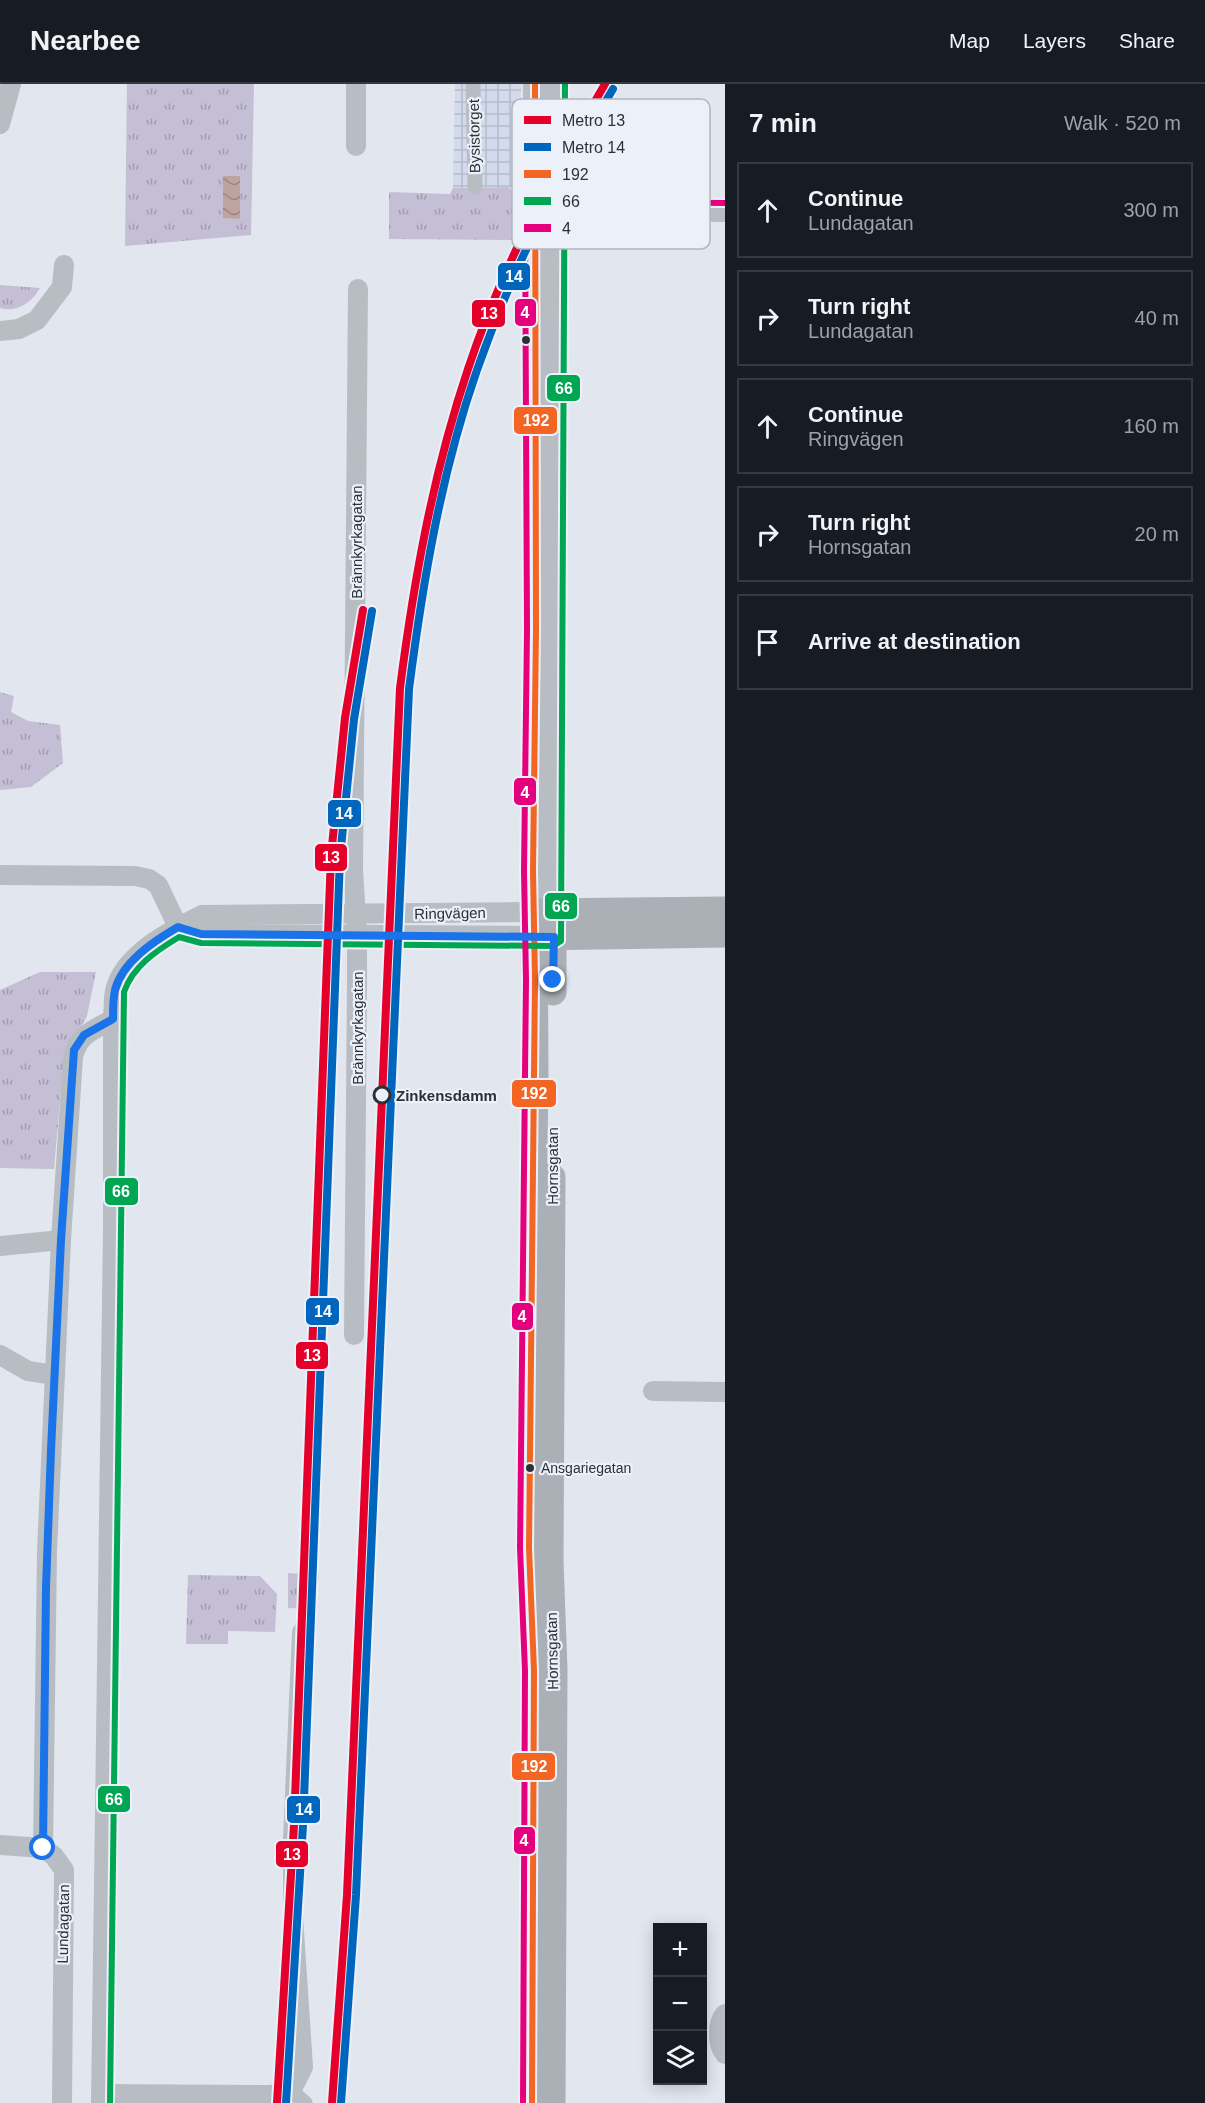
<!DOCTYPE html>
<html lang="en">
<head>
<meta charset="utf-8">
<style>
  body { margin:0; font-family:Arial,sans-serif; background:#242831; color:#f1f3f6 }
  .controls { position:absolute; right:18px; bottom:18px; display:grid; overflow:hidden; border-radius:0px; box-shadow:0 3px 15px #0003 }
  .controls button { width:54px; height:54px; display:grid; place-items:center; padding:0; border:0; border-bottom:2px solid #363941; background:#171b24; color:#f1f3f6; font:30px sans-serif }
  .stop { position:absolute; width:18px; height:18px; margin:-14px; border:4px solid #1a73e8; border-radius:50%; background:#fff }
  .stop.end { background:#1a73e8; border-color:#fff; box-shadow:0 2px 6px #0008 }
  .list { margin:0; padding:0; list-style:none }
  h2 { display:flex; justify-content:space-between; align-items:center; height:78px; margin:0; padding:0 24px; font-size:26px }
  h2 small { font-size:20px; font-weight:400; color:#9ea1a6 }
  .list li { display:grid; grid-template-columns:39px 1fr auto; gap:18px; align-items:center; box-sizing:border-box; height:96px; margin:0 12px 12px; padding:0 12px; border:2px solid #363941; border-radius:0px }
  .list b { display:block; font-size:22px; white-space:nowrap }
  .list p { margin:0; font-size:20px; white-space:nowrap; color:#9ea1a6 }
  .list em { font-size:20px; font-style:normal; color:#9ea1a6 }
  .icon { flex:none; width:33px; height:33px; fill:none; stroke:currentColor; stroke-width:2; stroke-linecap:round; stroke-linejoin:round }
  .map { position:relative; flex:none; width:725px; height:2019px; overflow:hidden }
  header { display:flex; align-items:center; gap:36px; box-sizing:border-box; height:84px; padding:0 30px; background:#171b24; border-bottom:2px solid #363941 }
  header strong { font-size:28px }
  nav { display:flex; gap:33px; margin-inline-start:auto; font-size:21px }
  main { display:flex }
  aside { flex:1; background:#171b24 }
  .map>svg:first-child { display:block }
  .grass { fill:url(#grass-tufts) }
  .plaza { fill:url(#plaza-grid) }
  .water { fill:url(#water-waves) }
  .lines { fill:none; stroke-linecap:round; stroke-linejoin:round }
  .pedestrian { stroke:#b8bdc4; stroke-width:15 }
  .minor { stroke:#b8bdc4; stroke-width:20 }
  .tertiary { stroke:#b8bdc4; stroke-width:24 }
  .secondary { stroke:#aab0b6; stroke-width:27 }
  .bus-1-casing { stroke:#ebf0f9; stroke-width:10 }
  .bus-2-casing { stroke:#ebf0f9; stroke-width:10 }
  .bus-3-casing { stroke:#ebf0f9; stroke-width:10 }
  .bus-1 { stroke:#f26522; stroke-width:6 }
  .bus-2 { stroke:#00a651; stroke-width:6 }
  .bus-3 { stroke:#e5007d; stroke-width:6 }
  .metro-1-casing { stroke:#ebf0f9; stroke-width:12 }
  .metro-2-casing { stroke:#ebf0f9; stroke-width:12 }
  .metro-1 { stroke:#e4002b; stroke-width:8 }
  .metro-2 { stroke:#0065bd; stroke-width:8 }
  .route { stroke:#1a73e8; stroke-width:8 }
  .bus-dot { fill:#2a3237; stroke:#ebf0f9; stroke-width:2 }
  .stop-dot { fill:#ebf0f9; stroke:#2a3237; stroke-width:3 }
  .labels { text-anchor:middle; dominant-baseline:central; stroke-width:4.5; stroke-linejoin:round; paint-order:stroke }
  .bus-label { font-size:14px; fill:#2a3237; stroke:#ebf0f9; text-anchor:start }
  .street-label { font-size:15px; fill:#2a3237; stroke:#ebf0f9 }
  .stop-label { font-size:15px; font-weight:bold; fill:#2a3237; stroke:#ebf0f9; text-anchor:start }
  .key { fill:#ebf0f9; stroke:#b1b7bf; stroke-width:1.5 }
  .key-label { font-size:16px; fill:#2a3237 }
  .line-badge { stroke:#ebf0f9; stroke-width:2 }
  .badge-label { font-size:16px; text-anchor:middle; font-weight:bold; fill:#fff }
</style>
</head>
<body>
<header>
<strong>Nearbee</strong>
<nav><a>Map</a><a>Layers</a><a>Share</a></nav>
</header>
<main>
<div class="map">
<svg width="725" height="2019" viewBox="0 0 725 2019">
  <defs>
    <pattern id="grass-tufts" width="24" height="20" patternUnits="userSpaceOnUse" patternTransform="scale(1.5)"><rect width="24" height="20" fill="#c5bfd5"/><path d="M3 7l-1-3M5 7V3M7 7l1-3M15 17l-1-3M17 17v-4M19 17l1-3" fill="none" stroke="#a09cae"/></pattern>
    <pattern id="plaza-grid" width="8" height="8" patternUnits="userSpaceOnUse" patternTransform="scale(1.5)"><rect width="8" height="8" fill="#d3daeb"/><path d="M0 4h8M4 0v8" fill="none" stroke="#b5bcca"/></pattern>
    <pattern id="water-waves" width="16" height="10" patternUnits="userSpaceOnUse" patternTransform="scale(1.5)"><rect width="16" height="10" fill="#bea3a0"/><path d="M0 5q4-4 8 0t8 0" fill="none" stroke="#9b8583"/></pattern>
  </defs>
  <rect width="100%" height="100%" fill="#e2e6ee"/>
  <!-- grass -->
  <g class="grass">
    <path d="M127,0H254L251,151L125,162Z"/>
    <path d="M508,103L512,106L515,156L389,155V108L450,110L453,104Z"/>
    <path d="M0,201L40,204C32,218 18,229 0,224Z"/>
    <path d="M0,608L14,612L11,628L28,637L60,641L63,679L31,703L0,706Z"/>
    <path d="M40,888H96L87,932L64,972L54,1085L0,1084V906Z"/>
    <path d="M288,1489L319,1491L315,1525L288,1524Z"/>
    <path d="M188,1491L260,1492L277,1510L275,1548L228,1547V1560H186Z"/>
  </g>
  <!-- plaza -->
  <path class="plaza" d="M455,0H521V106L508,103L453,104Z"/>
  <!-- water -->
  <path class="water" d="M223,92H240V135L223,134Z"/>
  <g class="lines">
    <!-- pedestrian -->
    <g class="pedestrian">
      <path d="M473,0L475,103"/>
      <path d="M291,2007L305,2019"/>
    </g>
    <!-- minor -->
    <g class="minor">
      <path d="M356,0V62"/>
      <path d="M0,40L11,0"/>
      <path d="M554,126L725,128"/>
      <path d="M0,247L19,245L37,236L62,203L64,181"/>
      <path d="M0,791L135,792L149,795L158,801L178,843"/>
      <path d="M178,843L201,850L534,852"/>
      <path d="M0,1162L61,1156"/>
      <path d="M354,1251L357,899V851L353,785L358,205"/>
      <path d="M0,1271L28,1287L55,1291"/>
      <path d="M653,1307L725,1308"/>
      <path d="M0,1761L43,1764"/>
      <path d="M43,1764L47,1467L61,1156L73,973C78,950 94,946 113,935"/>
      <path d="M43,1764L54,1772L64,1786L62,2019"/>
      <path d="M725,1930C717,1939 717,1961 725,1970"/>
      <path d="M101,2010L270,2011L291,2007L303,1983L293,1832V1756L302,1548"/>
      <path d="M101,2019L113,1144V935C114,926 113,916 115,907C123,870 172,846 202,831L534,828"/>
    </g>
    <!-- tertiary -->
    <g class="tertiary">
      <path d="M534,828L536,546L534,272L535,0"/>
      <path d="M553,828L554,163L556,0"/>
    </g>
    <!-- secondary -->
    <g class="secondary">
      <path d="M535,853L725,850"/>
      <path d="M553,908V828"/>
      <path d="M552,1093L550,1477L554,1586L552,2019"/>
      <path d="M532,2019L534,1587L529,1464L535,988L534,828L725,826"/>
    </g>
    <defs>
      <path id="bus-1" d="M532,2019L534,1587L529,1464L535,896L533,787L536,546L535,0"/>
      <path id="bus-2" d="M110,2019L124,908C133,882 156,867 179,853L201,859L553,862L561,857L565,0"/>
      <path id="bus-3" d="M523,2019L525,1587L520,1464L526,896L524,787L527,546L525,125L528,119L534,117L725,119"/>
    </defs>
    <!-- bus-1 casing -->
    <use href="#bus-1" class="bus-1-casing"/>
    <!-- bus-2 casing -->
    <use href="#bus-2" class="bus-2-casing"/>
    <!-- bus-3 casing -->
    <use href="#bus-3" class="bus-3-casing"/>
    <!-- bus-1 -->
    <use href="#bus-1" class="bus-1"/>
    <!-- bus-2 -->
    <use href="#bus-2" class="bus-2"/>
    <!-- bus-3 -->
    <use href="#bus-3" class="bus-3"/>
    <defs>
      <g id="metro-1">
        <path d="M277,2019L294,1741L331,772L345,634L363,526"/>
        <path d="M332,2019L347,1811L400,604C414,496 433,389 468,285C501,185 552,91 605,0"/>
      </g>
      <g id="metro-2">
        <path d="M286,2019L303,1741L340,773L354,635L372,527"/>
        <path d="M341,2019L356,1811L409,605C423,497 441,389 477,286C501,218 531,151 565,87C580,59 597,32 613,5"/>
      </g>
    </defs>
    <!-- metro-1 casing -->
    <use href="#metro-1" class="metro-1-casing"/>
    <!-- metro-2 casing -->
    <use href="#metro-2" class="metro-2-casing"/>
    <!-- metro-1 -->
    <use href="#metro-1" class="metro-1"/>
    <!-- metro-2 -->
    <use href="#metro-2" class="metro-2"/>
  </g>
  <g class="lines">
    <!-- route -->
    <path class="route" d="M43,1764L46,1504L51,1366L61,1156L74,966L84,951L113,935C113,926 113,915 115,906C122,878 154,857 178,843L201,850L554,853L553,896"/>
  </g>
  <!-- markers -->
  <g class="bus-dot">
    <circle cx="526" cy="256" r="5"/>
    <circle cx="530" cy="1384" r="5"/>
  </g>
  <circle class="stop-dot" cx="382" cy="1011" r="8"/>
  <g class="labels">
    <!-- bus labels -->
    <g class="bus-label">
      <text x="541" y="1384">Ansgariegatan</text>
    </g>
    <!-- street labels -->
    <g class="street-label">
      <text transform="translate(474 52) rotate(-91)">Bysistorget</text>
      <text transform="translate(356 458) rotate(-90)">Brännkyrkagatan</text>
      <text transform="translate(450 829) rotate(-1)">Ringvägen</text>
      <text transform="translate(357 944) rotate(-90)">Brännkyrkagatan</text>
      <text transform="translate(552 1082) rotate(-90)">Hornsgatan</text>
      <text transform="translate(552 1567) rotate(-91)">Hornsgatan</text>
      <text transform="translate(63 1840) rotate(-89)">Lundagatan</text>
    </g>
    <!-- stop labels -->
    <g class="stop-label">
      <text x="396" y="1011">Zinkensdamm</text>
    </g>
  </g>
  <!-- legend -->
  <rect x="512" y="15" width="198" height="150" rx="9" class="key"/>
  <rect x="524" y="32" width="27" height="8" fill="#e4002b"/>
  <rect x="524" y="59" width="27" height="8" fill="#0065bd"/>
  <rect x="524" y="86" width="27" height="8" fill="#f26522"/>
  <rect x="524" y="113" width="27" height="8" fill="#00a651"/>
  <rect x="524" y="140" width="27" height="8" fill="#e5007d"/>
  <g class="key-label">
    <text x="562" y="42">Metro 13</text>
    <text x="562" y="69">Metro 14</text>
    <text x="562" y="96">192</text>
    <text x="562" y="123">66</text>
    <text x="562" y="150">4</text>
  </g>
  <g class="line-badge">
    <rect x="497" y="178" width="34" height="29" rx="6" fill="#0065bd"/>
    <rect x="514" y="214" width="23" height="29" rx="6" fill="#e5007d"/>
    <rect x="471" y="215" width="35" height="29" rx="6" fill="#e4002b"/>
    <rect x="546" y="290" width="35" height="28" rx="6" fill="#00a651"/>
    <rect x="513" y="322" width="45" height="29" rx="6" fill="#f26522"/>
    <rect x="513" y="693" width="24" height="29" rx="6" fill="#e5007d"/>
    <rect x="327" y="715" width="35" height="29" rx="6" fill="#0065bd"/>
    <rect x="314" y="759" width="34" height="29" rx="6" fill="#e4002b"/>
    <rect x="544" y="808" width="34" height="28" rx="6" fill="#00a651"/>
    <rect x="511" y="995" width="46" height="29" rx="6" fill="#f26522"/>
    <rect x="104" y="1093" width="35" height="29" rx="6" fill="#00a651"/>
    <rect x="305" y="1213" width="35" height="29" rx="6" fill="#0065bd"/>
    <rect x="511" y="1218" width="23" height="29" rx="6" fill="#e5007d"/>
    <rect x="295" y="1257" width="34" height="29" rx="6" fill="#e4002b"/>
    <rect x="511" y="1668" width="45" height="29" rx="6" fill="#f26522"/>
    <rect x="97" y="1701" width="34" height="28" rx="6" fill="#00a651"/>
    <rect x="286" y="1711" width="35" height="29" rx="6" fill="#0065bd"/>
    <rect x="513" y="1742" width="23" height="29" rx="6" fill="#e5007d"/>
    <rect x="275" y="1756" width="34" height="28" rx="6" fill="#e4002b"/>
  </g>
  <g class="badge-label">
    <text x="514" y="198">14</text>
    <text x="525" y="234">4</text>
    <text x="489" y="235">13</text>
    <text x="564" y="310">66</text>
    <text x="536" y="342">192</text>
    <text x="525" y="714">4</text>
    <text x="344" y="735">14</text>
    <text x="331" y="779">13</text>
    <text x="561" y="828">66</text>
    <text x="534" y="1015">192</text>
    <text x="121" y="1113">66</text>
    <text x="323" y="1233">14</text>
    <text x="522" y="1238">4</text>
    <text x="312" y="1277">13</text>
    <text x="534" y="1688">192</text>
    <text x="114" y="1721">66</text>
    <text x="304" y="1731">14</text>
    <text x="524" y="1762">4</text>
    <text x="292" y="1776">13</text>
  </g>
</svg>
<div class="controls">
<button>+</button>
<button>−</button>
<button><svg class="icon" aria-label="layers" viewBox="0 0 24 24"><path d="M12 4l9 5-9 5-9-5zM3 14l9 5 9-5"/></svg></button>
</div>
<div class="stop" style="left:43px;top:1764px"></div>
<div class="stop end" style="left:553px;top:896px"></div>
</div>
<aside>
<h2>7 min<small>Walk · 520 m</small></h2>
<ul class="list">
<li><svg class="icon" aria-label="ahead" viewBox="0 0 24 24"><path d="M12 20V5M6 11l6-6 6 6"/></svg><div><b>Continue</b><p>Lundagatan</p></div><em>300 m</em></li>
<li><svg class="icon" aria-label="right" viewBox="0 0 24 24"><path d="M7 20v-9h11M14 6l5 5-5 5"/></svg><div><b>Turn right</b><p>Lundagatan</p></div><em>40 m</em></li>
<li><svg class="icon" aria-label="ahead" viewBox="0 0 24 24"><path d="M12 20V5M6 11l6-6 6 6"/></svg><div><b>Continue</b><p>Ringvägen</p></div><em>160 m</em></li>
<li><svg class="icon" aria-label="right" viewBox="0 0 24 24"><path d="M7 20v-9h11M14 6l5 5-5 5"/></svg><div><b>Turn right</b><p>Hornsgatan</p></div><em>20 m</em></li>
<li><svg class="icon" aria-label="arrive" viewBox="0 0 24 24"><path d="M6 21V4h12l-3 4 3 4H6"/></svg><div><b>Arrive at destination</b></div></li>
</ul>
</aside>
</main>
</body>
</html>
